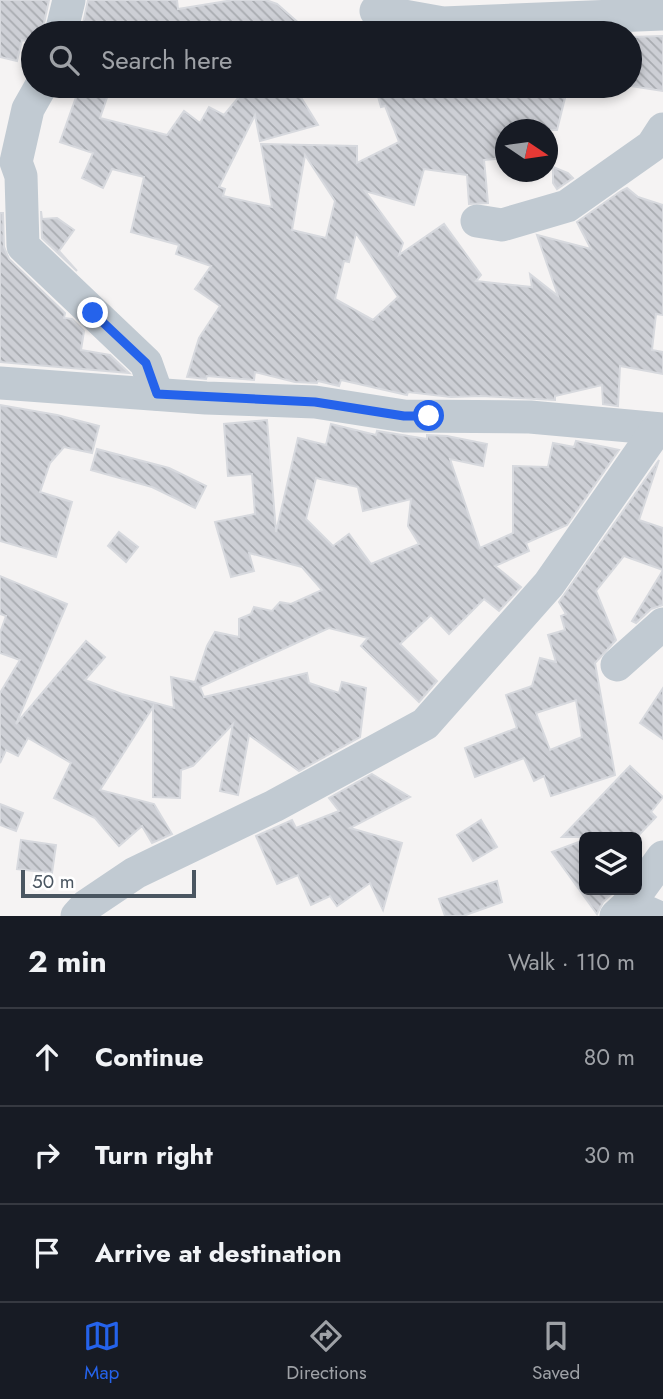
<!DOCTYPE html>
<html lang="en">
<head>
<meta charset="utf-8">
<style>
  body { margin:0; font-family:Jost,sans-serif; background:#242831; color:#f1f3f6 }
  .controls { position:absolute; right:21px; bottom:21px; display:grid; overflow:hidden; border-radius:10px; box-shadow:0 4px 10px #0003 }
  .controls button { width:63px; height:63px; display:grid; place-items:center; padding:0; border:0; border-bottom:2px solid #363941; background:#171b24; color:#f1f3f6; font:35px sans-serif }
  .compass { position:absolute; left:495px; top:119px; width:63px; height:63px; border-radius:50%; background:#171b24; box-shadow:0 4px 10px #0003; rotate:103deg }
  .scale { position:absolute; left:21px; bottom:18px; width:175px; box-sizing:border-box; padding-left:7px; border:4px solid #4a5661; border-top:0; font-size:19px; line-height:24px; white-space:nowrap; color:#4a5661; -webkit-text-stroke:5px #fff; paint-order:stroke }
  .stop { position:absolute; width:21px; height:21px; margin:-16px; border:5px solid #2563eb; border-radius:50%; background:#fff }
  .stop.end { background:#2563eb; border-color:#fff; box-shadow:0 2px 7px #0008 }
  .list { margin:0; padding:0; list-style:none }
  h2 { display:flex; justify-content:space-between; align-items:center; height:91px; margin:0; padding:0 28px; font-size:30px }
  h2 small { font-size:23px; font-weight:400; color:#9ea1a6 }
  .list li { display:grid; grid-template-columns:46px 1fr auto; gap:21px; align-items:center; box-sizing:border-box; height:98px; padding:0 28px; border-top:2px solid #363941 }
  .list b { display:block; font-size:26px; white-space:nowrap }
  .list em { font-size:23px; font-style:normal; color:#9ea1a6 }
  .icon { flex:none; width:38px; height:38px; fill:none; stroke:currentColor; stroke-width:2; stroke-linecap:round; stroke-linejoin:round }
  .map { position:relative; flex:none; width:663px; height:916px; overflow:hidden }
  .search { position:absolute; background:#171b24; box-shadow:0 4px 10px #0003; left:21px; right:21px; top:21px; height:77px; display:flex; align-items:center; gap:18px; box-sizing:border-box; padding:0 24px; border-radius:38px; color:#9ea1a6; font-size:26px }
  .sheet { height:385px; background:#171b24 }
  nav { display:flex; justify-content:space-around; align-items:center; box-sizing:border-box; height:98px; border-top:2px solid #363941; background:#171b24; font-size:19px; color:#9ea1a6 }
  nav a { display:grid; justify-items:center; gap:4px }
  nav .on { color:#2563eb }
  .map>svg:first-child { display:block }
  .building { fill:url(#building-back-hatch); stroke:#d7d9de; stroke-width:2; fill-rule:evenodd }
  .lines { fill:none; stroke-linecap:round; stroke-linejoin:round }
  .minor { stroke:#c1cad2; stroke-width:33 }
  .route { stroke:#2563eb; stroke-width:9 }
</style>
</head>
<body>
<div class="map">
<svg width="663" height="916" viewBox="0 0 663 916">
  <defs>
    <pattern id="building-back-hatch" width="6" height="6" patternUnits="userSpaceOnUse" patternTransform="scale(1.75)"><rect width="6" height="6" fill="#cdcfd5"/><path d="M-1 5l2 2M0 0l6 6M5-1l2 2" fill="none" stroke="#a8abb0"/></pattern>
  </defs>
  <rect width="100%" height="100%" fill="#f5f3f3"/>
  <!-- building -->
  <g class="building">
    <path d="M0,0H49L42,33H33V43L22,40L17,61L0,57Z"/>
    <path d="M88,0H177L178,9L233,0H266L277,4L310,33H135L100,26L99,28L94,27L92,33H81Z"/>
    <path d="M663,36V91L630,86V37Z"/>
    <path d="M80,86H100L110,89L100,118L167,135L184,111L200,123L209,107L224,115L248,86H294L318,125L260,141L255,115L219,187L225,189L223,196L272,207L261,144L357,146V163L399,142L385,106L381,107L375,86H483L481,91L526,96V86H568L557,130H506V158L484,160L488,203L469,204L467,175L424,169L414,205L365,191L403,243L399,255L444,224L481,275L476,281L532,287L530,274L558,296L537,235L591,249L577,222L621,191L627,188L638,197L663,205V315L656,314L652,350L663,352V374L620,366L618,406L603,404L602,385L555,396V400L481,396L451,397L408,392L407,395L341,380L339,386L318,381L317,383L295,382L255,372L254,380L207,376L206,379L187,377L199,338L220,306L195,289L211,266L176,254L179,245L131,232L144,177L112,169L103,188L82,178L93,153L60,142ZM305,155L335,201L326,238L292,230ZM356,233L398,297L373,320L335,299L344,261L349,262Z"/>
    <path d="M553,167L568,173L573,178L557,189L553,183Z"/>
    <path d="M41,211L42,219L57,218L74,230L59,251L77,271L42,238Z"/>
    <path d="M0,213H3L4,247L9,259L65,313L64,318L72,319L84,331L81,350L110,355L129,373L0,362Z"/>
    <path d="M0,405L57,415L99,426L92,453L64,447L50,463L40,492L72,502L56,557L0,541Z"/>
    <path d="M267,420L276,532L298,438L326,445L331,424L376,435L377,431L427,439V435L447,436L487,444L483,466L450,459L480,548L513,533V466L548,467L553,443L574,447L576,441L619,450L567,525L526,543L529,551L495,566L521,587L499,611L484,599L449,634L431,615L400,644L437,681L419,702L361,646L368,638L329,628L200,687L204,697L307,673L309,683L339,693L342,682L366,688L360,737L299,771L249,735L238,795L220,791L233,724L193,766L181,770L180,798L153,797V707L100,790L154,804L172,834L152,843L142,826L119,846L95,818L54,798L71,763L28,738L18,756L6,750L0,763V693L20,660L0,653V633L6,616L0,614V576L67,604L16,724L86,641L105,657L85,680L122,694L174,708L171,677L195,682L207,646L215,632L239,637V619L251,614L254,607L272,611L280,602L291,604L322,590L302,567L249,553L254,571L231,577L215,522L255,514L252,474L228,476L224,424ZM316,478L358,487L363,511L411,499L408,526L419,544L371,564L349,534L333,546L306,519Z"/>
    <path d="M97,449L169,468L206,486L195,508L152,487L91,470Z"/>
    <path d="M659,460L639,520L663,528V605L651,609L636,623L632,621L663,570L624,556L596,591L616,640L595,663L615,775L551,796L544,776L534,781L524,758L475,777L465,748L517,728L506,695L532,686L540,658L556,662L548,635L565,630L561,616L566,614L559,602ZM576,700L582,737L550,750L536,713Z"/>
    <path d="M119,532L138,547L126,562L108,546Z"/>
    <path d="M663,688V739L640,723Z"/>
    <path d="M630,766L663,797L651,812L656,817L637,837H562Z"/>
    <path d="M372,774L410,797L350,828L402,843L383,910L370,883L337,906L330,896L311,905L298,875L277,884L256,836L292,820L296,828L339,811L329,798Z"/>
    <path d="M0,804L23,813L16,831L0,825Z"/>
    <path d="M481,820L497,847L473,861L457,835Z"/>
    <path d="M21,840L56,845L52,873L17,869Z"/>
    <path d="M584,840V890H616L603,902L597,914L552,852Z"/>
    <path d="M497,881L502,902L463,916H445L439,899Z"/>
  </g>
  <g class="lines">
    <!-- minor -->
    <g class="minor">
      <path d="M376,11L443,23L663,14"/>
      <path d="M61,33L69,0"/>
      <path d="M41,86L28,109L16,162L21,176L23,246L146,363L157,394"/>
      <path d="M477,221L502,225L567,206L652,146L663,129"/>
      <path d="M0,383L206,398L315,402L404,416L530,417L663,429"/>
      <path d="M617,665L663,624"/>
      <path d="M629,904L656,916"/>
      <path d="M77,916L86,906L135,873L274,806L425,724L549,584L657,429"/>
      <path d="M616,916L629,904L663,857"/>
    </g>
  </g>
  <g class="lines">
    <!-- route -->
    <path class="route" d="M93,313L146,363L157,394L315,402L404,416H429"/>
  </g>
</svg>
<div class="controls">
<button><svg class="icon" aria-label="layers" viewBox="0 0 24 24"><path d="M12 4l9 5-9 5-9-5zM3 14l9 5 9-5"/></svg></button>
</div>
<svg class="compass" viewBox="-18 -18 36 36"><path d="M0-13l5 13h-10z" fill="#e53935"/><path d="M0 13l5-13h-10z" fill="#9ea1a6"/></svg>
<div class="scale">50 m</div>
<div class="stop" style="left:429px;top:416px"></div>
<div class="stop end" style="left:93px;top:313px"></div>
<div class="search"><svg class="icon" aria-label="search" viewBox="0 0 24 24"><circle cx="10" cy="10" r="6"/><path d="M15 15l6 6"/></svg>Search here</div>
</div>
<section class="sheet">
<h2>2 min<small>Walk · 110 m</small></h2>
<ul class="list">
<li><svg class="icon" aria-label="ahead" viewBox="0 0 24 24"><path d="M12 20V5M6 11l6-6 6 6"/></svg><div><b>Continue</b></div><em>80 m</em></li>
<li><svg class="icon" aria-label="right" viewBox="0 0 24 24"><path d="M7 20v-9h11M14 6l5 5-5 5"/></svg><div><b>Turn right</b></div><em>30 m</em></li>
<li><svg class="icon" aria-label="arrive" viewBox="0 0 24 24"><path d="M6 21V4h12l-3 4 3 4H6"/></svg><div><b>Arrive at destination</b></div></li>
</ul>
</section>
<nav>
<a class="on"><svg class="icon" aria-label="map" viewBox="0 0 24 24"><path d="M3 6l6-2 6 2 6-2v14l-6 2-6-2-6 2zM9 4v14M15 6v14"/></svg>Map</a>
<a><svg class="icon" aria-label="directions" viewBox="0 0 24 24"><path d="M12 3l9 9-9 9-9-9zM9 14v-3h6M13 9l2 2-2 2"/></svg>Directions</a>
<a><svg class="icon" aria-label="saved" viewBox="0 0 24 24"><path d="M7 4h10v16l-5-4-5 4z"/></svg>Saved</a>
</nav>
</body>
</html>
